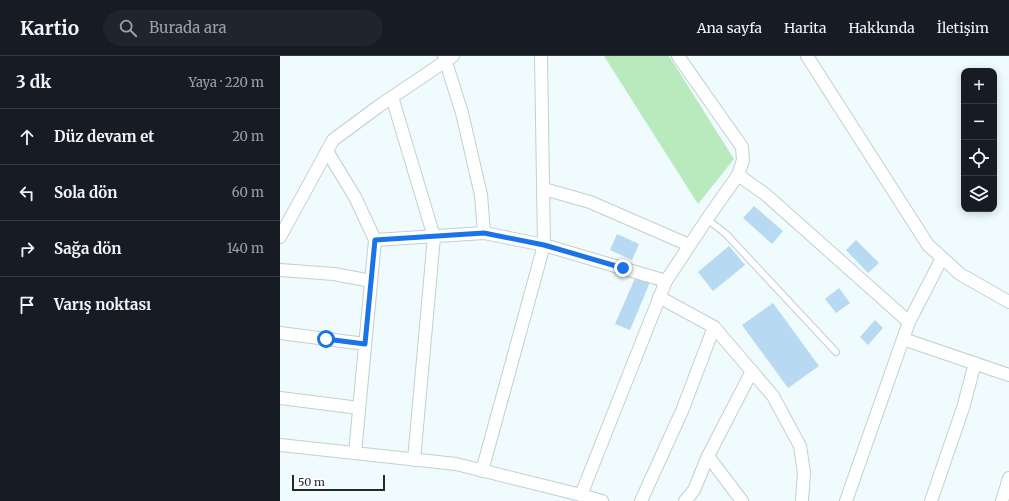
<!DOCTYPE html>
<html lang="tr">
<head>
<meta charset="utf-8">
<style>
  body { margin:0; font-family:Merriweather,serif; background:#20242c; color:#f1f3f6 }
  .controls { position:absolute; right:12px; top:12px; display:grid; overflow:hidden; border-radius:8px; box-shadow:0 2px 10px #0003 }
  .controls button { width:36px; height:36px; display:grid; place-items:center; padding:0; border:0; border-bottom:1px solid #363941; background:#171b24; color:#f1f3f6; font:20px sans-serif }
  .scale { position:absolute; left:12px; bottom:10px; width:93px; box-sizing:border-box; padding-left:4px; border:2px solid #242829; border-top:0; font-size:11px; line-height:14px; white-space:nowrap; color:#242829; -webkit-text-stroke:3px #fff; paint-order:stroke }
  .stop { position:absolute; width:12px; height:12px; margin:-9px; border:3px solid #1a73e8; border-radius:50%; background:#fff }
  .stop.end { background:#1a73e8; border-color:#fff; box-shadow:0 1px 4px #0008 }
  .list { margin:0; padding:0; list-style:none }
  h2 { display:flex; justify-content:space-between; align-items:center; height:52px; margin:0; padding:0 16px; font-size:17px }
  h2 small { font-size:13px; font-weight:400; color:#9ea1a6 }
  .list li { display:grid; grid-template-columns:26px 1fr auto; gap:12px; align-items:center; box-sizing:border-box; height:56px; padding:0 16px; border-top:1px solid #363941 }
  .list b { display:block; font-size:15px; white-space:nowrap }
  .list em { font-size:13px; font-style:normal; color:#9ea1a6 }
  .icon { flex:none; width:22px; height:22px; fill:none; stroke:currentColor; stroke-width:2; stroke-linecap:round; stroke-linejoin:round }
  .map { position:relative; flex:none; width:729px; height:445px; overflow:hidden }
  header { display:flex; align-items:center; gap:24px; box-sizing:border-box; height:56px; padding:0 20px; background:#171b24; border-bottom:1px solid #363941 }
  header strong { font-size:19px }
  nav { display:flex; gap:22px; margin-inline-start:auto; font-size:14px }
  .search { width:280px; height:36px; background:#20242c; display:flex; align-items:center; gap:10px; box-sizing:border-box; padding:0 14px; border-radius:22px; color:#9ea1a6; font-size:15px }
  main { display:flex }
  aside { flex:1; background:#171b24 }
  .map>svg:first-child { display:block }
  .green { fill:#b9eabe }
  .building { fill:#b7d9f1 }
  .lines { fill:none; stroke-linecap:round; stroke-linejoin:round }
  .lane-casing { stroke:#c3cfd0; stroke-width:8 }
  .street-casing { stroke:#c3cfd0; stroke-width:14 }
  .lane { stroke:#fff; stroke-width:6 }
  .street { stroke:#fff; stroke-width:12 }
  .route { stroke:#1a73e8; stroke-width:5 }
</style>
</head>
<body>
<header>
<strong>Kartio</strong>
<div class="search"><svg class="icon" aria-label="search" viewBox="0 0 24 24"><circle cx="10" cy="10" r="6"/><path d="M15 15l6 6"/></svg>Burada ara</div>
<nav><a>Ana sayfa</a><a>Harita</a><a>Hakkında</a><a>İletişim</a></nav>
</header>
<main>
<aside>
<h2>3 dk<small>Yaya · 220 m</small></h2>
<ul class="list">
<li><svg class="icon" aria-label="ahead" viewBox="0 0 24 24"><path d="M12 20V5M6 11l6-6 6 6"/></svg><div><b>Düz devam et</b></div><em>20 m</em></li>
<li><svg class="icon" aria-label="left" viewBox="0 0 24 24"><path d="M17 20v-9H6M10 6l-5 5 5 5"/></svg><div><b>Sola dön</b></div><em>60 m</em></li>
<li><svg class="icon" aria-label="right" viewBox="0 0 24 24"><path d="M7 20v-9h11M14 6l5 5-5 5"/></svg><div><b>Sağa dön</b></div><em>140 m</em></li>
<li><svg class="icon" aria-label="arrive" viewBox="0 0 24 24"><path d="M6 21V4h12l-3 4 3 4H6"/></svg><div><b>Varış noktası</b></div></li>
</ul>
</aside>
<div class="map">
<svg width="729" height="445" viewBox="0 0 729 445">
  <rect width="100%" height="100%" fill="#effbfd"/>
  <!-- green -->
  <path class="green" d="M324,0H389L454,103L418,148Z"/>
  <!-- building -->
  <g class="building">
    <path d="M474,150L503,175L492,188L463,162Z"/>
    <path d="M337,178L359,188L352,204L330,194Z"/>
    <path d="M576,184L599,207L588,217L566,194Z"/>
    <path d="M449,190L465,209L433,235L418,216Z"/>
    <path d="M356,220L370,226L350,274L335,268Z"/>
    <path d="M559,232L570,247L556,257L545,243Z"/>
    <path d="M493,247L539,310L508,332L462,269Z"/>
    <path d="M595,264L603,272L588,289L580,281Z"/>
  </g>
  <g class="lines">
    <defs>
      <path id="lane" d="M427,163L446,178L556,296"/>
      <g id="street">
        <path d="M164,0L182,57L201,139L204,177"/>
        <path d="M398,0L462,91L463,104L458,119"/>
        <path d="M527,0L648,189L680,218L729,246"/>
        <path d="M112,41L154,181L134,404"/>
        <path d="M47,95L75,141L95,184L75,397"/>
        <path d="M264,133L310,146L409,189"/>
        <path d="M0,181L53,84L99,50L173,0"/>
        <path d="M95,184L204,177L264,189L386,225"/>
        <path d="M0,214L54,218L91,225"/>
        <path d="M379,241L434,271L493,340L520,390L524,417L522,445"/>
        <path d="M0,277L85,288"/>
        <path d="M623,283L729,319"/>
        <path d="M0,342L79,352"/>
        <path d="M0,389L176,408L301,439L322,445"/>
        <path d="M428,400L462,445"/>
        <path d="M202,415L264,189L261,0"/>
        <path d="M301,439L386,225L427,163L458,119L485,138L629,266"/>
        <path d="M361,445L402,355L434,271"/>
        <path d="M405,445L414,434L428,400L472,315"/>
        <path d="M566,445L629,266L662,202"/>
        <path d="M651,445L683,352L695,307"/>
        <path d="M722,445L729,422"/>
      </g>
    </defs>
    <!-- lane casing -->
    <use href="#lane" class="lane-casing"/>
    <!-- street casing -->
    <use href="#street" class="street-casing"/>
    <!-- lane -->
    <use href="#lane" class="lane"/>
    <!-- street -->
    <use href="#street" class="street"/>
  </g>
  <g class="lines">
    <!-- route -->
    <path class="route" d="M46,283L85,288L95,184L204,177L264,189L343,212"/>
  </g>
</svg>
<div class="controls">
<button>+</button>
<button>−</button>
<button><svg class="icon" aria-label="locate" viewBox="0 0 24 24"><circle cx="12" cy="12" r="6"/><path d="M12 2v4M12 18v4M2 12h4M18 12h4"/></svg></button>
<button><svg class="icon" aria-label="layers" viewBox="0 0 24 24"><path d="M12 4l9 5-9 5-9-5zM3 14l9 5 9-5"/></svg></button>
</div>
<div class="scale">50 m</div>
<div class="stop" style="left:46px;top:283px"></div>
<div class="stop end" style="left:343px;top:212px"></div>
</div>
</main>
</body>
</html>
